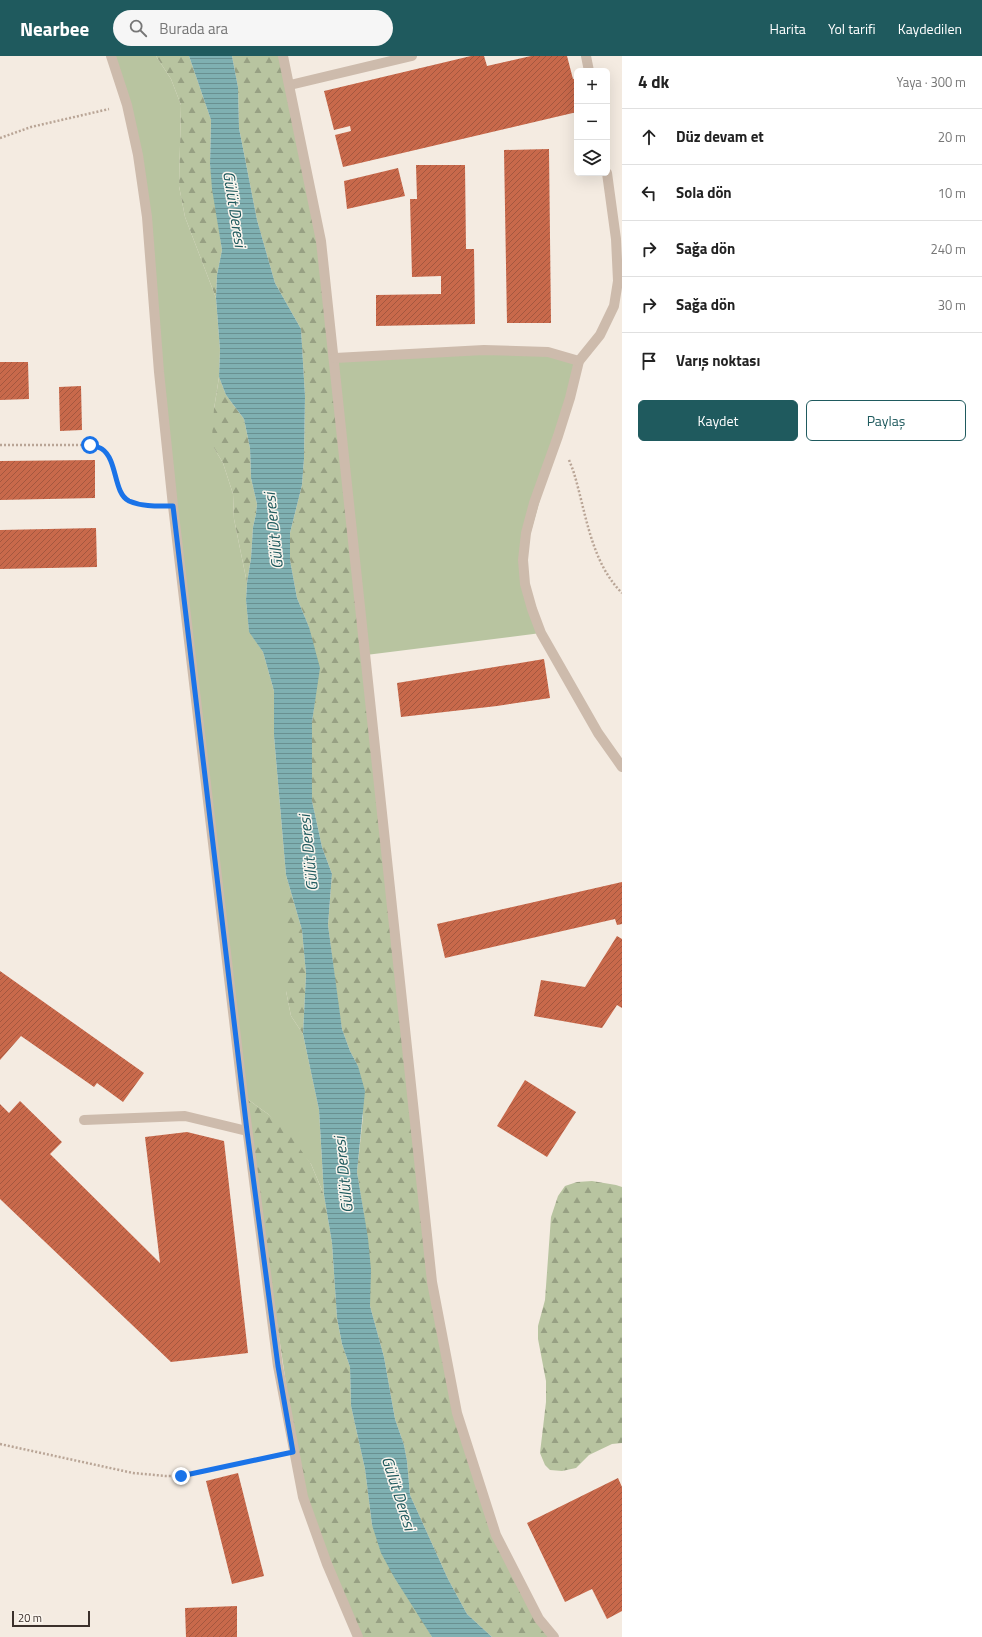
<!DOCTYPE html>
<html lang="tr">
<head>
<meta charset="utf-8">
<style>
  body { margin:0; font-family:"Titillium Web",sans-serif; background:#f6f6f6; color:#222 }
  .controls { position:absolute; right:12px; top:12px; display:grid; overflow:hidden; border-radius:6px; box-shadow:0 4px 16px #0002 }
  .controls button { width:36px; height:36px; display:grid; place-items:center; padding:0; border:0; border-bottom:1px solid #e0e0e0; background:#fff; color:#222; font:20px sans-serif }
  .scale { position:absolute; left:12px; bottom:10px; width:78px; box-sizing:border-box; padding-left:4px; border:2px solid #3b302b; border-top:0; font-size:11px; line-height:14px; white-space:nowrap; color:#3b302b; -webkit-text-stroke:3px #fbf5ee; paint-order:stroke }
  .stop { position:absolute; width:12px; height:12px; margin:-9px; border:3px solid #1a73e8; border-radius:50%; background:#fff }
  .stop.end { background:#1a73e8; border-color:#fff; box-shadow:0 1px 4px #0008 }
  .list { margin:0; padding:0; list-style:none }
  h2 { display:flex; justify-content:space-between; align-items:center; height:52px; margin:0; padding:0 16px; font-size:17px }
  h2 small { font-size:13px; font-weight:400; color:#767676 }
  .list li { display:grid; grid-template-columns:26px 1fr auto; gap:12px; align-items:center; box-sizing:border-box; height:56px; padding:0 16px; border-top:1px solid #e0e0e0 }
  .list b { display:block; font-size:15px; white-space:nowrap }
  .list em { font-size:13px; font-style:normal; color:#767676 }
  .actions { display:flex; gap:8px; padding:12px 16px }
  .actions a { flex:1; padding:9px 0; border:1px solid #1f5a5e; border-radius:6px; text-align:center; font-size:14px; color:#1f5a5e }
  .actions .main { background:#1f5a5e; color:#fff }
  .icon { flex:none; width:22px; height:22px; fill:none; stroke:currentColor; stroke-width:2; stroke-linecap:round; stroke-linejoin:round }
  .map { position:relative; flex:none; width:622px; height:1581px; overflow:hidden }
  header { display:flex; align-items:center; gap:24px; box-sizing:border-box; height:56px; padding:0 20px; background:#1f5a5e; color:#fff }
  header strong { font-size:19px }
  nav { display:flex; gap:22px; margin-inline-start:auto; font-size:14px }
  .search { width:280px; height:36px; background:#f6f6f6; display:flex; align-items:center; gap:10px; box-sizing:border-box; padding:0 14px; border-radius:22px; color:#767676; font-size:15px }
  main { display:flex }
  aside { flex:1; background:#fff }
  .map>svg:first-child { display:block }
  .grass { fill:#b8c4a0 }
  .forest { fill:url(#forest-firs) }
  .water { fill:url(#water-rules) }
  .building { fill:url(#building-hatch) }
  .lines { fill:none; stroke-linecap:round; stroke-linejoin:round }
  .path { stroke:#b9a596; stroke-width:2.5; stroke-dasharray:2 2; stroke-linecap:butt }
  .lane { stroke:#cdbbac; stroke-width:10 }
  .street { stroke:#cdbbac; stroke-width:10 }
  .route { stroke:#1a73e8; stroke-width:5 }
  .labels { text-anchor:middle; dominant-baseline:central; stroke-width:3; stroke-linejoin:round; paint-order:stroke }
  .water-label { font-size:16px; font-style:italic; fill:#1f5a5e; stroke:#fbf5ee }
</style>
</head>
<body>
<header>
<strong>Nearbee</strong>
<div class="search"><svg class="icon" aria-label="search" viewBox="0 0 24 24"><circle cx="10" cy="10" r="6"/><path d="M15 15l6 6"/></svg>Burada ara</div>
<nav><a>Harita</a><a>Yol tarifi</a><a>Kaydedilen</a></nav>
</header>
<main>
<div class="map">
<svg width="622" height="1581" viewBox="0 0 622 1581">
  <defs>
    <pattern id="forest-firs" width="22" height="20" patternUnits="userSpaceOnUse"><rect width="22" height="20" fill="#b8c4a0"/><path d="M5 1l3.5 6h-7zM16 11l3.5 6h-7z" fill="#97a083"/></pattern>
    <pattern id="water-rules" width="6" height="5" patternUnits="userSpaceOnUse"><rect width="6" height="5" fill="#7fb0b2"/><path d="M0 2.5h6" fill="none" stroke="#699091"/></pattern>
    <pattern id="building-hatch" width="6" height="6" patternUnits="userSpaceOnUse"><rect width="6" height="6" fill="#c8694b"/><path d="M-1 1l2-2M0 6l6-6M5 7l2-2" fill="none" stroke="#a4573f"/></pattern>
  </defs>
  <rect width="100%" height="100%" fill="#f4ebe1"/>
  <!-- grass -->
  <g class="grass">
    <path d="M111,0H156L171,23L181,49L179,130L185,161L216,242L220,294L219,321L214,353V392L223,407L233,438L234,463L247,527L246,544L249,575L263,596L274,635V680L286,819V935L291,960L303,978L319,1054L324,1139L311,1108L268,1058L243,1040L138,99Z"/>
    <path d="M548,296L579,305L523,504L541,577L366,599L335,302Z"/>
  </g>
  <!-- forest -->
  <g class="forest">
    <path d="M156,0H189L211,64L210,108L222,194L217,219L216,242L185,161L179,130L181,49L171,23Z"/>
    <path d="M232,0H283L321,185L432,1226L457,1357L496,1479L554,1581H492L467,1558L448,1523L410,1439L407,1405L404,1389L395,1363L384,1301L370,1250L364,1159L357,1116L363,1060L358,1010L350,995L342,973L339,955L328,869L332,818L322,791L312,745V666L315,643L309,571L297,542L290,504V477L302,429L304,403L305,340L301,273L275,227L257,164L239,72L238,31Z"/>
    <path d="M219,321L226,339L244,363L250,392L251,422L257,448L256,458L253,471L251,502L247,527L234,463L233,438L223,407L214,392L212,381L214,353Z"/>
    <path d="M286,819L302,874L306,918L303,978L291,960L286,935Z"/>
    <path d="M243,1040L268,1058L290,1079L311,1108L324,1139L332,1187L337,1262L342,1288L350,1311L351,1350L365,1413L372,1469L432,1581H358L303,1441Z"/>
    <path d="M592,1125L616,1129L622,1131V1387L612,1388L589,1399L576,1412L562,1415L550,1414L545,1409L540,1397L546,1346V1325L538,1283V1270L545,1244L551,1161L558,1140L565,1130L577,1126Z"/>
  </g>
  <!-- water -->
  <path class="water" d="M189,0H232L238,31L239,72L257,164L275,227L301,273L305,340L304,403L302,429L290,477V504L297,542L309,571L320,612L312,666V745L322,791L332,818L328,869L342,973L350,995L358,1010L365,1035L357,1116L368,1182L371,1214L370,1250L384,1301L395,1363L404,1389L407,1405L410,1439L448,1523L467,1558L492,1581H432L394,1521L381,1497L372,1469L365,1413L351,1350L350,1311L342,1288L337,1262L332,1187L324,1139L319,1054L303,978L306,918L302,874L286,819L274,680V635L263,596L249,576L246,544L247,527L251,502L253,471L256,458L257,448L251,422L250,392L244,363L226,339L219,321L220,294L216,242L217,219L222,194L212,133L210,108L211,64Z"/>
  <!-- building -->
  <g class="building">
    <path d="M471,0H484L487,10L531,0H567L573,23L577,22V56L343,111L335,79L351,75L350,70L334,74L324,35Z"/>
    <path d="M549,93L551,267H507L504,94Z"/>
    <path d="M416,109H465L466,193H474L475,268L376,270V239L441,238V220L412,221L410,143H417Z"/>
    <path d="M398,112L405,140L347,153L344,125Z"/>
    <path d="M0,306H28L29,343L0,344Z"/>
    <path d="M81,330L82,374L60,375L59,331Z"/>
    <path d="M95,404V442L0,444V405Z"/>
    <path d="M96,472L97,511L0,513V474Z"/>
    <path d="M544,603L550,642L497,650L401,661L397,627Z"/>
    <path d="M622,826V868L617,869L615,863L445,902L437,868Z"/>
    <path d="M617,880L622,883V952L617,949L602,972L534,960L541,924L585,931Z"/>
    <path d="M0,915L144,1017L123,1046L97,1027L94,1031L21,980L0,1004Z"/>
    <path d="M525,1024L576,1056L547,1101L497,1070Z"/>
    <path d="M20,1045L62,1086L50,1098L160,1207L145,1081L187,1076L224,1085L248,1297L171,1306L0,1143V1048L9,1057Z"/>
    <path d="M238,1417L264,1520L232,1528L206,1425Z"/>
    <path d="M618,1422L622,1431V1555L607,1563L592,1533L565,1546L527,1467Z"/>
    <path d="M237,1550V1581H186L185,1552Z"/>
  </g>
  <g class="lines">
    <!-- path -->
    <g class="path">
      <path d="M0,82L31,71L109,53"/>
      <path d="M0,389H90C94,390 99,391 102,393C118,404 113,437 129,445C137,448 146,449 154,450"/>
      <path d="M569,404L573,414C586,455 590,505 622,537"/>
      <path d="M0,1388L133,1417L166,1420H181L198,1417L276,1399"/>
    </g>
    <!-- lane -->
    <g class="lane">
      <path d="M290,29L412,0"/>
      <path d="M84,1064L185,1060L247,1075"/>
    </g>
    <!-- street -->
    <g class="street">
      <path d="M111,0L127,49L138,99L147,161L159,316L173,450L243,1040L278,1310L303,1441L327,1508L358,1581"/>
      <path d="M283,0L321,185L432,1226L457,1357L496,1479L539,1563L554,1581"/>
      <path d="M586,0L589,15"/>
      <path d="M607,117L616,183L618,225L614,250L600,279L579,305L570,342L558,380L534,447L526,477L523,504L525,528L532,553L541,577L598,677L622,711"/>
      <path d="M335,302L484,294L548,296L579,305"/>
    </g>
  </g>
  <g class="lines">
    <!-- route -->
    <path class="route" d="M90,389C94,390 99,391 102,393C118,404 113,437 129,445C143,451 158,450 173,450L247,1075L278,1310L293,1396L181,1420"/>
  </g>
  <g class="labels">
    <!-- water labels -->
    <g class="water-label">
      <text transform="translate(235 153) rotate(81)">Gülüt Deresi</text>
      <text transform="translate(273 475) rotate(-96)">Gülüt Deresi</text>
      <text transform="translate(308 797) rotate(-96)">Gülüt Deresi</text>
      <text transform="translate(343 1119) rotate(-96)">Gülüt Deresi</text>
      <text transform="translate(399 1437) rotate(72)">Gülüt Deresi</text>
    </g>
  </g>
</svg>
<div class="controls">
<button>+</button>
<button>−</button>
<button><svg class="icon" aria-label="layers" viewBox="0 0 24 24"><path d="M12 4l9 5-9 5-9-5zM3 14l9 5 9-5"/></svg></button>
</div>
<div class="scale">20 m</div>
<div class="stop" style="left:90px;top:389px"></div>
<div class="stop end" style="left:181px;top:1420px"></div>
</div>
<aside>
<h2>4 dk<small>Yaya · 300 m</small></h2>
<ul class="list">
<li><svg class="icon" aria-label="ahead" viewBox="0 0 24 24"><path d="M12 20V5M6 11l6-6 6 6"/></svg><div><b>Düz devam et</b></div><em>20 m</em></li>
<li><svg class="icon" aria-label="left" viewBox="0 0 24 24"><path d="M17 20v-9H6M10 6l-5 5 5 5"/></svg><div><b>Sola dön</b></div><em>10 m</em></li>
<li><svg class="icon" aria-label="right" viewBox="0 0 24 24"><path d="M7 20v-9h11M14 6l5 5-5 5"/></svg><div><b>Sağa dön</b></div><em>240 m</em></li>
<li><svg class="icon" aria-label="right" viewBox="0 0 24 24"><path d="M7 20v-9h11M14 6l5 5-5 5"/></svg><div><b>Sağa dön</b></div><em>30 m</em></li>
<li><svg class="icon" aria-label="arrive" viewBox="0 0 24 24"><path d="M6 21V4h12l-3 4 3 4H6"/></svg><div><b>Varış noktası</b></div></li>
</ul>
<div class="actions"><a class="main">Kaydet</a><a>Paylaş</a></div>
</aside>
</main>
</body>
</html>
